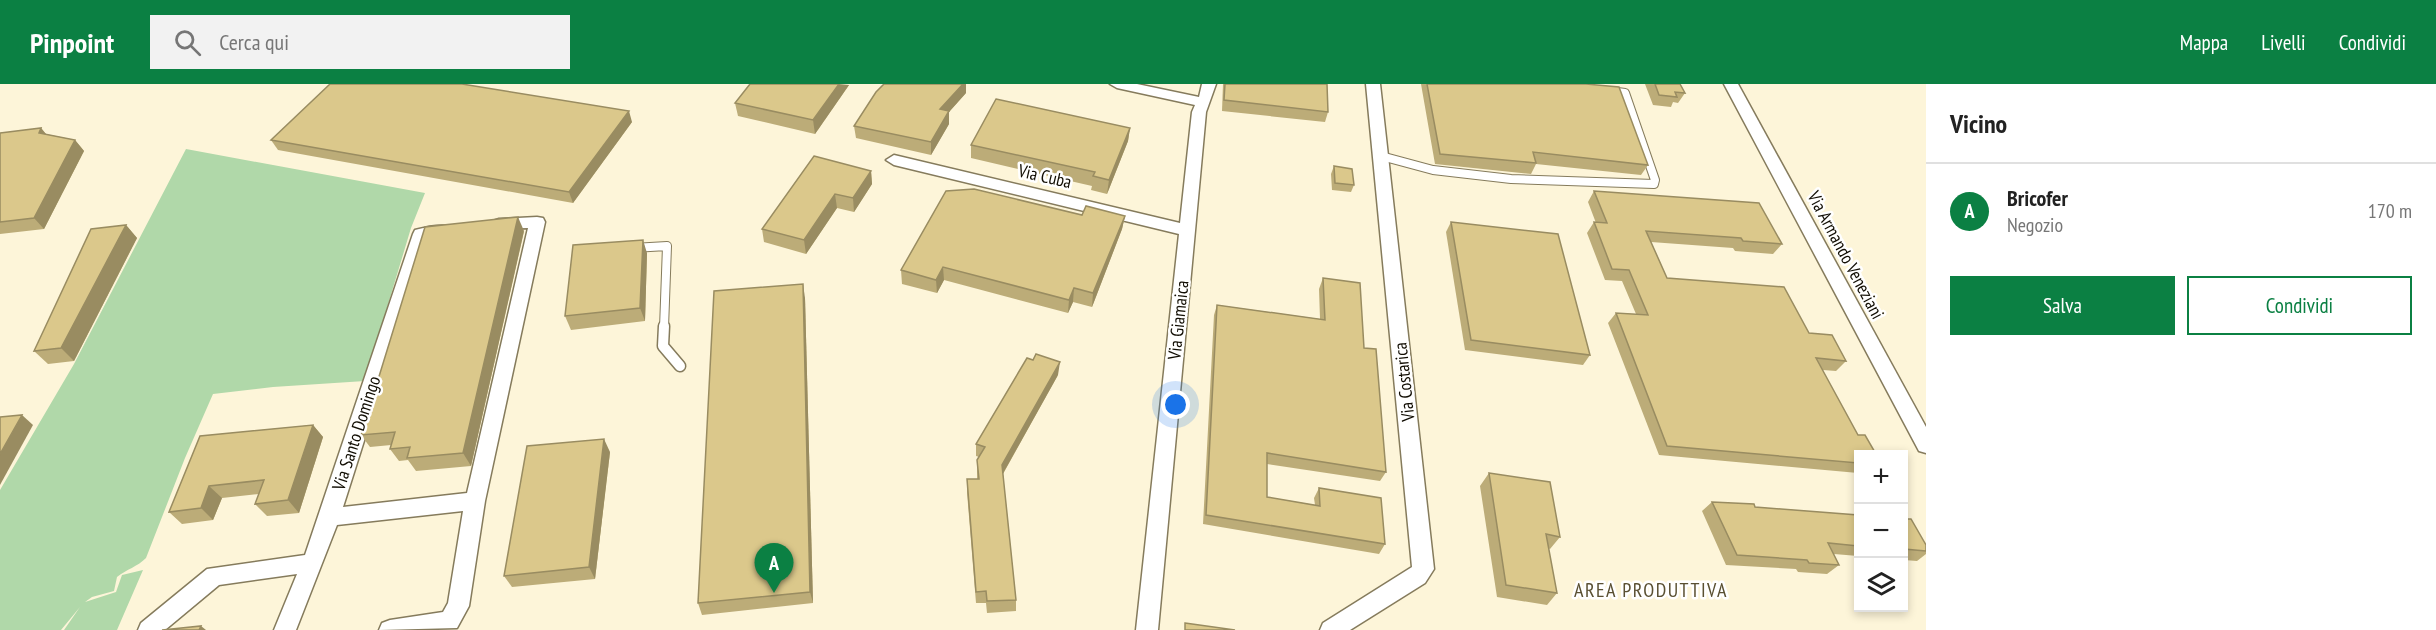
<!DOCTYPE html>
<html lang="it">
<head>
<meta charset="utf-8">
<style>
  body { margin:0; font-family:"PT Sans Narrow",sans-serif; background:#f2f2f2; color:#222 }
  .controls { position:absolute; right:18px; bottom:18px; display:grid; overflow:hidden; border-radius:0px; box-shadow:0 3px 9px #0003 }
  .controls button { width:54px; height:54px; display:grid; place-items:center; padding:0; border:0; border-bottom:2px solid #e0e0e0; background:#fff; color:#222; font:30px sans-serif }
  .you { position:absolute; left:1176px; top:321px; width:21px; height:21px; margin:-15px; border:4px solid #fff; border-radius:50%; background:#1a73e8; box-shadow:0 0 0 9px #1a73e833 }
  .badge { display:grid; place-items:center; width:39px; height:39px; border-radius:50%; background:#0b8043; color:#fff; font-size:20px; font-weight:700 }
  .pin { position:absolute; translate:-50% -50px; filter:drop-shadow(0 2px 3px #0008) }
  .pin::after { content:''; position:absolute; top:32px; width:21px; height:18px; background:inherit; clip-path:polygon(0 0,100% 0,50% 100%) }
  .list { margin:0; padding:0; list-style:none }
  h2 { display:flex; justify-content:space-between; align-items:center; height:78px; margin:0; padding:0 24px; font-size:26px }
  h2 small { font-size:20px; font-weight:400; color:#767676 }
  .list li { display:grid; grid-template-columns:39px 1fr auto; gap:18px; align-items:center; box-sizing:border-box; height:96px; padding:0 24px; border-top:2px solid #e0e0e0 }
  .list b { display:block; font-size:22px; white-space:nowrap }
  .list p { margin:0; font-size:20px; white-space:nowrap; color:#767676 }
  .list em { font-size:20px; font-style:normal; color:#767676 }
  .actions { display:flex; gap:12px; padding:18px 24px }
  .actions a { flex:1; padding:14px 0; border:2px solid #0b8043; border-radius:0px; text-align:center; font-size:21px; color:#0b8043 }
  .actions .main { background:#0b8043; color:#fff }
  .icon { flex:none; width:33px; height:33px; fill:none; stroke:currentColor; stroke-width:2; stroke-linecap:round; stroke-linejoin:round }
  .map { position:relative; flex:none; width:1926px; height:546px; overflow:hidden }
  header { display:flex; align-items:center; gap:36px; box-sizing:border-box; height:84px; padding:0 30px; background:#0b8043; color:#fff }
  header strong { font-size:28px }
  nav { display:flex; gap:33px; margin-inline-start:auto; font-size:21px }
  .search { width:420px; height:54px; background:#f2f2f2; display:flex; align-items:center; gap:15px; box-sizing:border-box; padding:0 21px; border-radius:0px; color:#767676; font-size:22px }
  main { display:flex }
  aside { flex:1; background:#fff }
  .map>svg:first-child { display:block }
  .green { fill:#b0d8a9 }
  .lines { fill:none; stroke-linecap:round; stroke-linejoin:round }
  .lane-far1-casing { stroke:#857b5c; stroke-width:10 }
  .lane-casing { stroke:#857b5c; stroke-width:13 }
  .street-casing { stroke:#857b5c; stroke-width:3 }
  .lane-far1 { stroke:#fff; stroke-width:8 }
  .lane { stroke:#fff; stroke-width:10 }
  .street { fill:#fff; fill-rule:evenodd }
  .wall { fill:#bcac78 }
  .shaded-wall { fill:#998c61 }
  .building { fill:#dbc88b; stroke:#998c61; stroke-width:1.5 }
  .labels { text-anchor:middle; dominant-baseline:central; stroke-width:5; stroke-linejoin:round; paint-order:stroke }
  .street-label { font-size:18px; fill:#110d03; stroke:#fff }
  .neighbourhood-label { font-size:20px; letter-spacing:1.5px; fill:#5a5032; stroke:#fff }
</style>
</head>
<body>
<header>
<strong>Pinpoint</strong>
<div class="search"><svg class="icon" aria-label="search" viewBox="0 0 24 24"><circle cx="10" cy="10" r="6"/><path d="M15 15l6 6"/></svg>Cerca qui</div>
<nav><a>Mappa</a><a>Livelli</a><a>Condividi</a></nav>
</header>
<main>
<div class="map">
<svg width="1926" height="546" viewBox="0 0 1926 546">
  <rect width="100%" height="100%" fill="#fdf5d9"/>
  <!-- green -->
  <path class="green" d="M186,65L425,109L411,144L365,297L273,303L213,310L185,374L146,474C137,483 127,485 117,493L114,507L92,513L85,518L116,508L122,491L143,486L117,546H64L80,523L61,546H0V406L74,280Z"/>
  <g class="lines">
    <defs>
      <g id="lane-far1">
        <path d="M1381,72L1433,86L1511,95L1654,100L1655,96L1625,9L1610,7"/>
        <path d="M633,164L667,162L664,244"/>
      </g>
      <path id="lane" d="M664,242L663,262L680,282"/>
      <g id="street">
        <path d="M1110,0H1137L1199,13L1202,0H1216L1206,28L1158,546H1136L1179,150L894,81L886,76L894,71L1180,139L1192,28L1195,21L1117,4Z"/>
        <path d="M1366,0H1380L1434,485L1425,499L1350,546H1320L1323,539L1412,483Z"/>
        <path d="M1724,0H1738L1926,343V369L1919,367Z"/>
        <path d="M537,133L543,134L545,138L485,417L469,522L457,544L379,546L382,539L390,536L443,528L448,519L463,427L337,441L296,546H274L297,490L219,501L165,546H138L141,539L207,485L305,471L413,150L415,146C426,143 442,140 453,143L455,147L453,151L428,155L343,423L467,409L528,144L493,145L491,141L493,137L499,135Z"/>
      </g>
    </defs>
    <!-- lane-far1 casing -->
    <use href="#lane-far1" class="lane-far1-casing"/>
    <!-- lane casing -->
    <use href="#lane" class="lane-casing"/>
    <!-- street casing -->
    <use href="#street" class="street-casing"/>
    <!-- lane-far1 -->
    <use href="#lane-far1" class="lane-far1"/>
    <!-- lane -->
    <use href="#lane" class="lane"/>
    <!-- street -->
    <use href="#street" class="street"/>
  </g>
  <!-- wall -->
  <g class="wall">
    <path d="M1223,0H1327L1328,28L1325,38L1222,27Z"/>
    <path d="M1421,0H1586L1648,81L1641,91L1536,80L1531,90L1435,80Z"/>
    <path d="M1645,0H1680L1685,9L1678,19L1673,18L1671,23L1653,21Z"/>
    <path d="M849,1L815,50L738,32L735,19Z"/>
    <path d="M966,9L949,28V40L931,71L856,54L854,42Z"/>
    <path d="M632,38L573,119L278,66L271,56Z"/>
    <path d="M41,44L46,50L75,56L84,67L44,145L0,150V49Z"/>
    <path d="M1130,44L1128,57L1107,110L1091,106L1092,102L971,74V61Z"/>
    <path d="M1334,82L1354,101L1351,108L1332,106L1331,90Z"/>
    <path d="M871,87L872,100L854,128L837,124L806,170L764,158L762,145Z"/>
    <path d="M1594,107L1782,160L1773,170L1735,167L1733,164L1651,158L1667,194L1809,249L1846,277L1836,287L1823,286L1858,370V389L1659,371L1608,239L1616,229L1636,230L1622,197L1605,196L1587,149L1594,138L1596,139L1588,118Z"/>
    <path d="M1082,131L1125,132L1122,145L1092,223L1073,218L1068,229L944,196L937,209L902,200L901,186Z"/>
    <path d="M1451,138L1590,271L1583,281L1465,266L1446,148Z"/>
    <path d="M126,141L137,154L74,277L48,280L34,267Z"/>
    <path d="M524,147L471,382L416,387L408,376L399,377L390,365L391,361L370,363L361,351Z"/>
    <path d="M647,169L645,237L571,246L565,232Z"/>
    <path d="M1323,194L1364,264L1386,388L1380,397L1267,380V413L1315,421L1314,414L1319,404L1385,460L1379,470L1203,440L1214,231L1217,221L1320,235L1319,205Z"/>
    <path d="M805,214L813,519L702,531L698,519Z"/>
    <path d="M1058,291L1003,390L1016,516V527L987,529L986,519H976L967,408V395H977V376L979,373L976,372V360Z"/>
    <path d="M313,341L323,353L299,429L267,432L255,420L259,410L222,414L213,436L182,440L169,428L200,352Z"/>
    <path d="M610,368L595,495L512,503L504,492Z"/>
    <path d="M1489,389L1560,453L1550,465L1548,464L1557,509L1547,521L1497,513L1480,402Z"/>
    <path d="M1712,418L1755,423L1858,431V472L1834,470L1839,481L1827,490L1798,488L1796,485L1726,481L1702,427Z"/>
    <path d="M1904,435L1926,461V470L1917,477L1904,476Z"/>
  </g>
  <!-- shaded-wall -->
  <g class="shaded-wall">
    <path d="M839,0L849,1L815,50L813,36Z"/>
    <path d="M963,0H966V9L949,28V40L931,71V58L940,25Z"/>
    <path d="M629,27L632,38L573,119L569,108Z"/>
    <path d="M41,44L50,55L39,49Z"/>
    <path d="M1130,44L1128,57L1107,110L1109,96Z"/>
    <path d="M75,56L84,67L44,145L34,134Z"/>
    <path d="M871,87L872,100L854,128L853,114Z"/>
    <path d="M835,110L837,124L806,170L804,156Z"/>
    <path d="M1125,132L1122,145L1092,223L1093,209Z"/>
    <path d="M518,133L524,147L471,382L463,369Z"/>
    <path d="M126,141L137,154L74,277L61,264Z"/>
    <path d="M643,156L647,169L645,237L640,224Z"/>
    <path d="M943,183L944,196L937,209L936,196Z"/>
    <path d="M803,200L805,214L813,519L810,508Z"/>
    <path d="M1074,204L1073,218L1068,229L1069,216Z"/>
    <path d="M1060,278L1058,291L1001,393L1002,381Z"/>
    <path d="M22,331L33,341L0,401V370Z"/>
    <path d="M313,341L323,353L299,429L288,416Z"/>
    <path d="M604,355L610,368L595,495L589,483Z"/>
    <path d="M209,402L222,414L213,436L201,424Z"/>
    <path d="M201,542L206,546H199Z"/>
  </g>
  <!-- building -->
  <g class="building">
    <path d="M330,0H462L629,27L569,108L271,56Z"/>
    <path d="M750,0H839L813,36L735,19Z"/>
    <path d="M884,0H963L940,25L949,27L931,58L854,42L876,8Z"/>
    <path d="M1225,0H1327L1328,28L1224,16Z"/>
    <path d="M1427,0H1586L1619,3L1648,81L1533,68L1536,79L1440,70Z"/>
    <path d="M1655,0H1680L1685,9L1675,8L1677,13L1659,11Z"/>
    <path d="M996,15L1130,44L1109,96L1093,92L1095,88L971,61Z"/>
    <path d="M41,44L39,49L75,56L34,134L0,138V49Z"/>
    <path d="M814,72L871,87L853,114L835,110L804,156L762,145Z"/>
    <path d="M1334,82L1352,85L1354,101L1335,99Z"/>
    <path d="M974,105L1082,131L1086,122L1125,132L1093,209L1074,204L1069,216L943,183L936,196L901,186L946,107Z"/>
    <path d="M1594,107L1759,119L1782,160L1743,157L1741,154L1646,147L1667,194L1784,203L1809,249L1832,251L1846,277L1816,274L1858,351H1865L1876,370H1858V379L1667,362L1616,229L1648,231L1629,186L1612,185L1594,138L1607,139Z"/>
    <path d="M518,133L463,369L407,374L410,363L390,365L395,348L361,351L425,143Z"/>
    <path d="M1451,138L1558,150L1590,271L1471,256Z"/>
    <path d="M126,141L61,264L34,267L91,145Z"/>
    <path d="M643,156L640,224L565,232L573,161Z"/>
    <path d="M1323,194L1360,199L1364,264L1376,265L1386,388L1267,369V413L1320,422L1319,404L1381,414L1385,460L1206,431L1217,221L1325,236Z"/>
    <path d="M803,200L810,508L698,519L714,207Z"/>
    <path d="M1036,270L1060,278L1002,381L1016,516L987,517L986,507L976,508L967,395H979L977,376L985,363L976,360L1027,274L1033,276Z"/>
    <path d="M22,331L0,370V333Z"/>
    <path d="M313,341L288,416L255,420L264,396L209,402L201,424L169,428L200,352Z"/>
    <path d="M604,355L589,483L504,492L527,362Z"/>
    <path d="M1489,389L1550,398L1560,453L1546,450L1557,509L1506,501Z"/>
    <path d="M1712,418L1754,420L1755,423L1858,431V462L1828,459L1839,481L1809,479L1807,476L1737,471Z"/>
    <path d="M1904,435H1911L1926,461V467L1904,465Z"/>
    <path d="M1185,539L1235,546H1185Z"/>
    <path d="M201,542L199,546H162Z"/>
  </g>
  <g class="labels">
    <!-- street labels -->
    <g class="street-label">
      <text transform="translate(1045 92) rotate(13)">Via Cuba</text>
      <text transform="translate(1846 171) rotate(62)">Via Armando Veneziani</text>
      <text transform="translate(1178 236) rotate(-84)">Via Giamaica</text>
      <text transform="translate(1404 298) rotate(-96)">Via Costarica</text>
      <text transform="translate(356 349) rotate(-72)">Via Santo Domingo</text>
    </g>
    <!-- neighbourhood labels -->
    <g class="neighbourhood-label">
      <text x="1651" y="506">AREA PRODUTTIVA</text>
    </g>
  </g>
</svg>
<div class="controls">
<button>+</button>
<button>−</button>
<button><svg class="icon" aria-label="layers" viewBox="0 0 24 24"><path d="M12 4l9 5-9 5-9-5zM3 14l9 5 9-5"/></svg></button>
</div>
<div class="you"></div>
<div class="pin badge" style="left:774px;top:509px">A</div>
</div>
<aside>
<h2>Vicino<small></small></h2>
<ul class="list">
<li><span class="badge">A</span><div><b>Bricofer</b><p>Negozio</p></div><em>170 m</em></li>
</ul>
<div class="actions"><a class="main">Salva</a><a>Condividi</a></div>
</aside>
</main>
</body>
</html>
